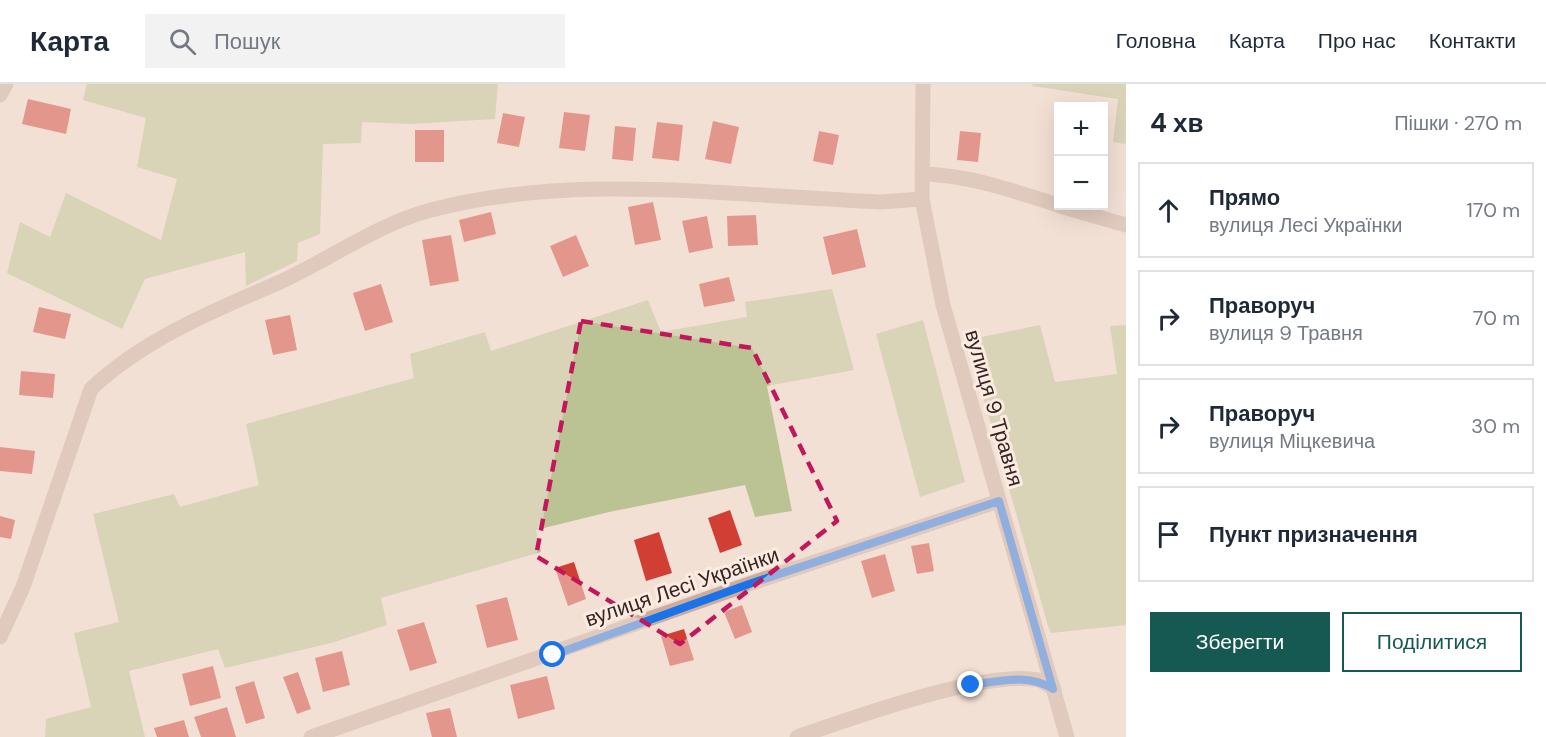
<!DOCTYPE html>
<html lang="uk">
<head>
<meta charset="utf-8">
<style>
  body { margin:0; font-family:"DM Sans",sans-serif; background:#f2f2f3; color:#1f2937 }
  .controls { position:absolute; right:18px; top:18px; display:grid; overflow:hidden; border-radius:0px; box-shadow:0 6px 24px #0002 }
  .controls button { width:54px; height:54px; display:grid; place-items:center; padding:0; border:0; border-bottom:2px solid #e0e1e3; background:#fff; color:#1f2937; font:30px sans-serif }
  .stop { position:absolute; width:18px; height:18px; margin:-14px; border:4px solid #1a73e8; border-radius:50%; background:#fff }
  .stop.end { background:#1a73e8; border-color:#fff; box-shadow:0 2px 6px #0008 }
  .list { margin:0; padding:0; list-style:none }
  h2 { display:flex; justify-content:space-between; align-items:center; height:78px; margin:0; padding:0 24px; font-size:26px }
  h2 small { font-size:20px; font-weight:400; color:#747a83 }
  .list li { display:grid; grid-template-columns:39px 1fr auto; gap:18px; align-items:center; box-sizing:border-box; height:96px; margin:0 12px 12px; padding:0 12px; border:2px solid #e0e1e3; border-radius:0px }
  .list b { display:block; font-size:22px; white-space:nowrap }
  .list p { margin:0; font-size:20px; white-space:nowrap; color:#747a83 }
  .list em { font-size:20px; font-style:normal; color:#747a83 }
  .actions { display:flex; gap:12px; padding:18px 24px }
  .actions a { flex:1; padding:14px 0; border:2px solid #165952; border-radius:0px; text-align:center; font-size:21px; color:#165952 }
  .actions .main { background:#165952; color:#fff }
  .icon { flex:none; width:33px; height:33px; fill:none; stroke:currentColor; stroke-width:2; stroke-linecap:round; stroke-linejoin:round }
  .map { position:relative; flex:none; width:1126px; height:653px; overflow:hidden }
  header { display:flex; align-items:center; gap:36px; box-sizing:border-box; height:84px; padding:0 30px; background:#fff; border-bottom:2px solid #e0e1e3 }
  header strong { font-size:28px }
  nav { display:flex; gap:33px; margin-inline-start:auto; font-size:21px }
  .search { width:420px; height:54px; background:#f2f2f3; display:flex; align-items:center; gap:15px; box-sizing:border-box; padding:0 21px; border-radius:0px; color:#747a83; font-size:22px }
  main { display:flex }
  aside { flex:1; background:#fff }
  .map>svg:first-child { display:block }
  .green { fill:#bbc394 }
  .building { fill:#d13f34 }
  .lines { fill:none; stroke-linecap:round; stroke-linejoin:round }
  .minor { stroke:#cbada0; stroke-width:15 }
  .route { stroke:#1a73e8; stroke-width:8 }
  .marked { fill:none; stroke:#c2185b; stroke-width:4.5; stroke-dasharray:12 8; stroke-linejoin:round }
  .labels { text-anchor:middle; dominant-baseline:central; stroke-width:6; stroke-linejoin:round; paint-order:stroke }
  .street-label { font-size:21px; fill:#352624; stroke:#fbebe1 }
</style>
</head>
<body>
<header>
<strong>Карта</strong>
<div class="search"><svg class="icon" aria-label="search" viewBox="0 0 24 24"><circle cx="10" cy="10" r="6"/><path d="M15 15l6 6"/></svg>Пошук</div>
<nav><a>Головна</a><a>Карта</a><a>Про нас</a><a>Контакти</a></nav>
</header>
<main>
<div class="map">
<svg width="1126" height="653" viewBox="0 0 1126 653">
  <rect width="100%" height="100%" fill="#f3e0d5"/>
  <!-- green -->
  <g class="green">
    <path d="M87,0H498L495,35L410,40L362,38L361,59L323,60L320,150L298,159L297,177L246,202L245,168L145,195L122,245L7,189L20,138L50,153L66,109L161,156L177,95L137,83L146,34L83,16Z"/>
    <path d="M1033,0H1126V60L1113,58L1118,15L1032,2Z"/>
    <path d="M832,205L854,286L767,302L792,427L755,433L745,401L609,428L536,446L541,468L381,514L387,541L331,559L225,584L218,565L129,587L145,653H45L46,635L91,623L74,549L119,538L93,430L174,410L180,423L259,401L246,340L414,294L410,270L485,248L491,267L648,216L661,248L747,233L745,218Z"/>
    <path d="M923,236L965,398L920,413L876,250Z"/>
    <path d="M1040,241L1055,298L1117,290L1110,242L1126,241V541L1051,549L1048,542L967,256Z"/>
  </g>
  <!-- building -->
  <g class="building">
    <path d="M28,15L71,25L66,50L22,40Z"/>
    <path d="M564,28L590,31L585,67L559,64Z"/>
    <path d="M503,29L525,33L519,63L497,59Z"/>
    <path d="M713,37L739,43L731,80L705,75Z"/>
    <path d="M657,38L683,41L679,77L652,74Z"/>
    <path d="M615,42L636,44L633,77L612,75Z"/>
    <rect x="415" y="46" width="29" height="32"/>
    <path d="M819,47L839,51L833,81L813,77Z"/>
    <path d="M960,47L981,49L978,78L957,76Z"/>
    <path d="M653,118L661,156L635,161L628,123Z"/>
    <path d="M491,128L496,150L464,158L459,136Z"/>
    <path d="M756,131L758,161L728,162L727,132Z"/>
    <path d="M707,132L713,164L689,169L682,137Z"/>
    <path d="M857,145L866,183L832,191L823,153Z"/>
    <path d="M451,151L459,197L430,202L422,156Z"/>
    <path d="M576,151L589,182L563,193L550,162Z"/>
    <path d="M729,193L735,217L704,223L699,200Z"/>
    <path d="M381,200L393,238L365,247L353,209Z"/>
    <path d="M39,223L71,230L65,255L33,248Z"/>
    <path d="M290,231L297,266L273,271L265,236Z"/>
    <path d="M21,287L55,290L53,314L19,311Z"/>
    <path d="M0,363L35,367L32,390L0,387Z"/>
    <path d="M730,426L742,461L720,469L708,434Z"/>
    <path d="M0,432L15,436L11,455L0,453Z"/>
    <path d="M659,448L672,489L646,497L634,456Z"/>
    <path d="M929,459L934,487L917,490L911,462Z"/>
    <path d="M885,470L895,507L872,514L861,477Z"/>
    <path d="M574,478L586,515L568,522L555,484Z"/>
    <path d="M507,513L518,556L487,564L476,521Z"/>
    <path d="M742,521L752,548L735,555L724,528Z"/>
    <path d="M424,538L437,579L410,587L397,546Z"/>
    <path d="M684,545L694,576L670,582L661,552Z"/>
    <path d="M342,567L350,601L323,608L315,574Z"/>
    <path d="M213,582L221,614L190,622L182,590Z"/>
    <path d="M298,588L311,625L297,630L283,593Z"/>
    <path d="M547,592L555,625L518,635L510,601Z"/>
    <path d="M254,597L265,634L246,640L235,603Z"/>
    <path d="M227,623L236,653H201L194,633Z"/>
    <path d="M450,624L457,653H432L426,629Z"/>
    <path d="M184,636L189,653H157L154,644Z"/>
  </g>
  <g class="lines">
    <!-- minor -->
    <g class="minor">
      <path d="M923,0L922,115L943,221L1067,653"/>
      <path d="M0,11L6,0"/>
      <path d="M922,90C970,91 1013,107 1058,121"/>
      <path d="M1060,122L1126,141"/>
      <path d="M0,553L23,503L91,305C142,256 215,226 280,198C330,175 378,140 431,126C574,88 734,112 880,118L922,115"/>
      <path d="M311,653L749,500L999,417"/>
      <path d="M797,653C850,635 986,585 1038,596C1043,597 1049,602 1054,605"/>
    </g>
  </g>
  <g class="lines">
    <!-- route -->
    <path class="route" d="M553,571L749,500L999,417L1053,605C1028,589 1000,597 971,601"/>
  </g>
  <!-- marked area -->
  <path d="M0 0H1126V653H0ZM581,237L752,264L837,437L680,560L536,472Z" fill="#f3e0d5" fill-opacity=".55" fill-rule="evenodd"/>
  <path class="marked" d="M581,237L752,264L837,437L680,560L536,472Z"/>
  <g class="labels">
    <!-- street labels -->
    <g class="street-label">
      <text transform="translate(994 324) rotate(74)">вулиця 9 Травня</text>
      <text transform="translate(682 503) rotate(-19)">вулиця Лесі Українки</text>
    </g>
  </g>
</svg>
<div class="controls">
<button>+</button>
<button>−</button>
</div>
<div class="stop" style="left:553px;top:571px"></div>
<div class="stop end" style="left:971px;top:601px"></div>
</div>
<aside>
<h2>4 хв<small>Пішки · 270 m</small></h2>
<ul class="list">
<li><svg class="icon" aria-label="ahead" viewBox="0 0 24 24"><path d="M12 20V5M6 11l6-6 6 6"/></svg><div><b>Прямо</b><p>вулиця Лесі Українки</p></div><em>170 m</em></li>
<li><svg class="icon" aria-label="right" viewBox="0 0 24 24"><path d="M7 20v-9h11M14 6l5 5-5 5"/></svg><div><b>Праворуч</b><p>вулиця 9 Травня</p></div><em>70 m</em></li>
<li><svg class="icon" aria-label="right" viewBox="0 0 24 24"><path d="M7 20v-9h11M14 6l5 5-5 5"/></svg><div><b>Праворуч</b><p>вулиця Міцкевича</p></div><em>30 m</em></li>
<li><svg class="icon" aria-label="arrive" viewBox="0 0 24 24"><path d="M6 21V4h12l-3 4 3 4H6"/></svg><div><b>Пункт призначення</b></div></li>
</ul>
<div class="actions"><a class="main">Зберегти</a><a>Поділитися</a></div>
</aside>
</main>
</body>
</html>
